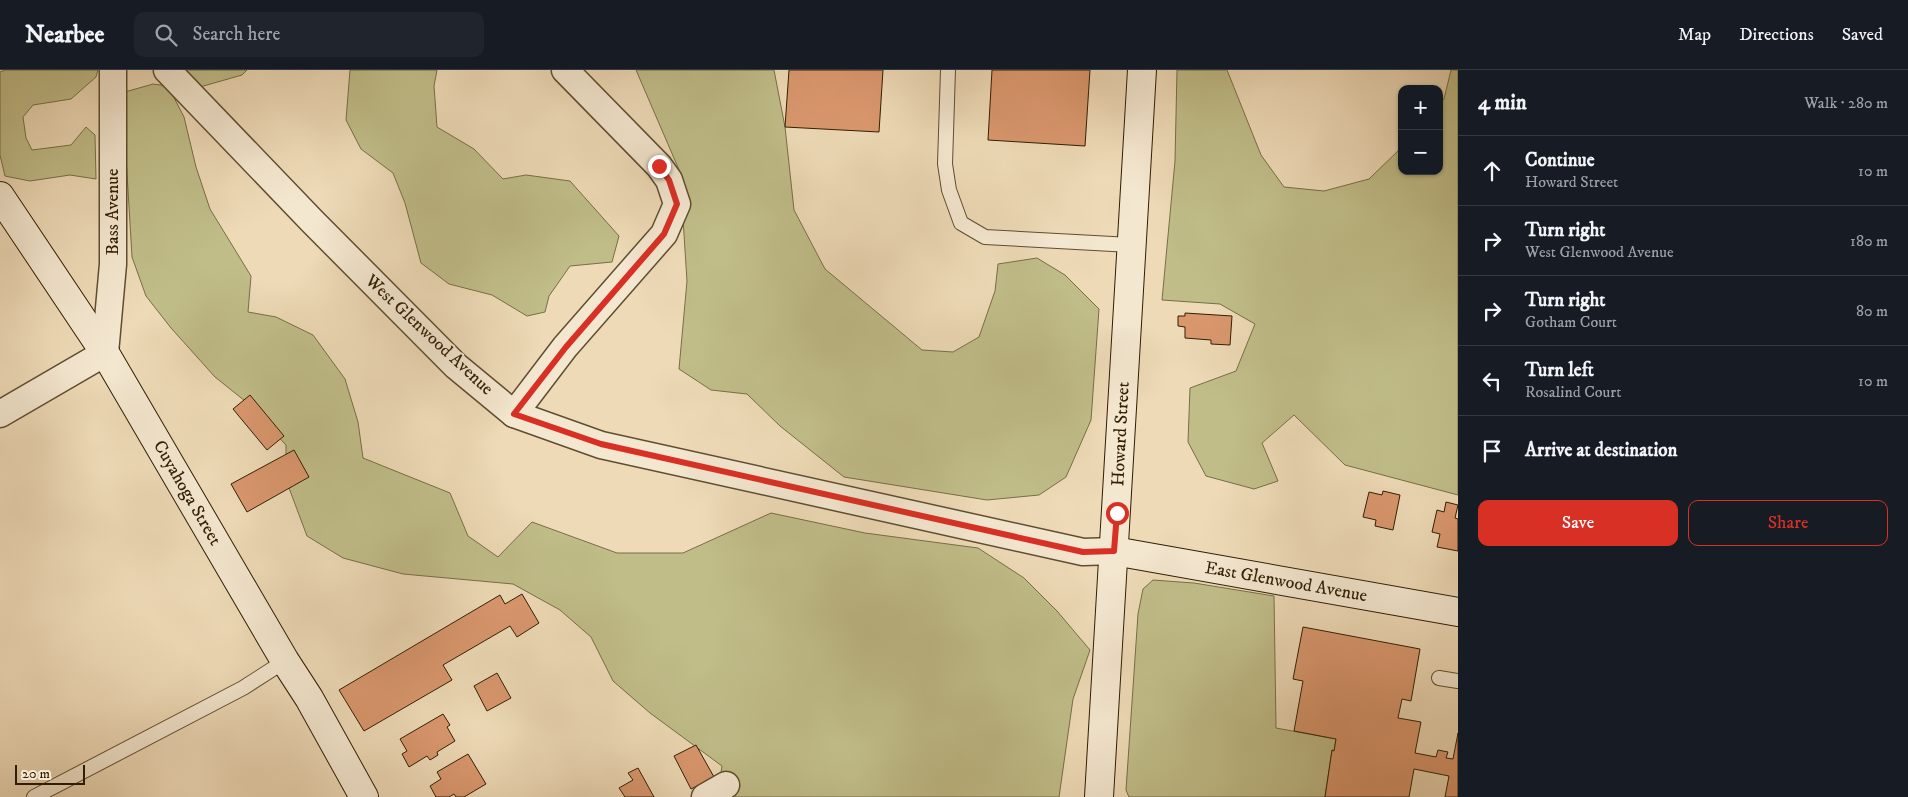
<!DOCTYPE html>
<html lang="en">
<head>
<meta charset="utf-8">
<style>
  body { margin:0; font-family:"IM FELL DW Pica",serif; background:#20242c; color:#f1f3f6 }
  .controls { position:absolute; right:15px; top:15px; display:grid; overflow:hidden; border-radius:10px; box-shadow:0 1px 4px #0004 }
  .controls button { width:45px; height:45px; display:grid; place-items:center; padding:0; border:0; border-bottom:1px solid #363941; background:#171b24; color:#f1f3f6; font:25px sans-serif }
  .scale { position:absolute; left:15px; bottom:12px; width:70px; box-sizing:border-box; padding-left:5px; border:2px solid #301e03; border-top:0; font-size:14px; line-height:18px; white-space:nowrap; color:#301e03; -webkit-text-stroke:4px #f4e7d0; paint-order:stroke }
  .stop { position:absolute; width:15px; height:15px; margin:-11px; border:4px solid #d93025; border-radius:50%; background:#fff }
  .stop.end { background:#d93025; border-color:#fff; box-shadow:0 1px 5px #0008 }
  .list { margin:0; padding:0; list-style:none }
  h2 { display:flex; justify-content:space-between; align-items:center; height:65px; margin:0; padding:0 20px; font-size:21px }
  h2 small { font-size:16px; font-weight:400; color:#9ea1a6 }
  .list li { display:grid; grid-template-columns:32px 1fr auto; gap:15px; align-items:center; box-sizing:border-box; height:70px; padding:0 20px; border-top:1px solid #363941 }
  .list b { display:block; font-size:19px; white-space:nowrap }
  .list p { margin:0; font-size:16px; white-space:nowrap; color:#9ea1a6 }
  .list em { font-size:16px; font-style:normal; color:#9ea1a6 }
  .actions { display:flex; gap:10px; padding:15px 20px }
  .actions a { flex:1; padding:11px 0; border:1px solid #d93025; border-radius:10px; text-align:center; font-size:18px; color:#d93025 }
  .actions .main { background:#d93025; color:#fff }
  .icon { flex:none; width:28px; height:28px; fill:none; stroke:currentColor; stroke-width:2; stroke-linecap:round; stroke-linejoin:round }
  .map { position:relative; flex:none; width:1458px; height:727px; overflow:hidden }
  header { display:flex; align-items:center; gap:30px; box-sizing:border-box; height:70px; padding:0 25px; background:#171b24; border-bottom:1px solid #363941 }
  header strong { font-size:24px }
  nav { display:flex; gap:28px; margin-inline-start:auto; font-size:18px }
  .search { width:350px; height:45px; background:#20242c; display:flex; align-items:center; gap:12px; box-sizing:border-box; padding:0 18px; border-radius:10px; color:#9ea1a6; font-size:19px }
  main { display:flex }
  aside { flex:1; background:#171b24 }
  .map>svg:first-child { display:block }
  .green { fill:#c0bd89; stroke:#786e46 }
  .building { fill:#da976e; stroke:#301e03 }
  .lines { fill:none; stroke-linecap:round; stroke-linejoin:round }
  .lane-casing { stroke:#604d30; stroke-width:16 }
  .street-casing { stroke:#604d30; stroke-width:29 }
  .secondary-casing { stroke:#301e03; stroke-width:30 }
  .lane { stroke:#f4e7d0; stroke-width:14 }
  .street { stroke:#f4e7d0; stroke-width:26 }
  .secondary { stroke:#f4e7d0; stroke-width:28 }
  .route { stroke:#d93025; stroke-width:6 }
  .labels { text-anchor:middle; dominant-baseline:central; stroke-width:4; stroke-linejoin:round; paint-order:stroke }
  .street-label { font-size:18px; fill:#301e03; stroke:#f4e7d0 }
</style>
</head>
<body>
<header>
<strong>Nearbee</strong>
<div class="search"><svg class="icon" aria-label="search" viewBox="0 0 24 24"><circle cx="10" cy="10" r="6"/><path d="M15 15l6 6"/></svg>Search here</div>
<nav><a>Map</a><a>Directions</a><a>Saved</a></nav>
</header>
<main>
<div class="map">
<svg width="1458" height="727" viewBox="0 0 1458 727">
  <rect width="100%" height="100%" fill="#eedab7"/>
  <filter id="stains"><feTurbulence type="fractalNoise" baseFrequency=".004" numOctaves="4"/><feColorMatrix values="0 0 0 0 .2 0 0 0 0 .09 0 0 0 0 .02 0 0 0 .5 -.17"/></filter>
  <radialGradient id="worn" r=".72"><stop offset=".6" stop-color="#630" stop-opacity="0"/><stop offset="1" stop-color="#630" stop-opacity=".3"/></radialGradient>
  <!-- green -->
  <g class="green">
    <path d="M5,0H98L96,7L71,29L33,35L23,47L26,68L32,80L71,75L86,57L95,65L96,109L70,105L30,111L5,106L0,85V2Z"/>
    <path d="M185,0H247L242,5L200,17Z"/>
    <path d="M350,0H437L434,16L437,57L474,79L503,109L526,105L570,111L619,166L612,192L570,196L549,226L545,242L527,246L492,225L449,214L421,193L405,133L393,103L361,79L346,50Z"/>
    <path d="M636,0H774L785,57L794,140L825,199L922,280L953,282L979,267L995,221L998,194L1037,188L1065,205L1099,239L1091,350L1066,407L1039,425L987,430L844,407L780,356L747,324L711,320L679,299L687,211L680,102Z"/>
    <path d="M1177,0H1227L1261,85L1284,117L1324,121L1369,109L1402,77V101H1439V34L1444,29L1451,0H1458V425L1345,395L1294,345L1262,373L1278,411L1254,419L1206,406L1188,372L1190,318L1236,301L1255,254L1220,234L1162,230L1175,91Z"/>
    <path d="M153,14L168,16L184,47L196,97L210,139L251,206L248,242L276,247L313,265L345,309L358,352L363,388L450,423L468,466L498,487L532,452L617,483H683L771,443L865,463L978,478L1024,508L1057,541L1090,580L1073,629L1059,727H717L722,696L650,643L613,611L591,567L560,540L513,514L403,504L343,488L307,466L286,410V375L245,331L215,307L171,258L146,226L132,187L124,53L125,22Z"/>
    <path d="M1153,510L1194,513L1274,526L1276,658L1336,669L1334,681L1332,680L1325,727H1129L1126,720L1138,544L1143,519Z"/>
  </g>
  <!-- building -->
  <g class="building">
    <path d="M789,0H883L879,62L785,57Z"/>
    <path d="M992,0H1090L1085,76L988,70Z"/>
    <path d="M1185,243L1232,246L1230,275L1211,274V270L1185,268V257L1178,256V246H1185Z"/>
    <path d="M250,325L284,366L267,380L233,339Z"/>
    <path d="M294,380L309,407L247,442L231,414Z"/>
    <path d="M1383,421L1400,425L1393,460L1375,456L1376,450L1363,447L1369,422L1382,425Z"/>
    <path d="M1446,432L1458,435L1455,448L1458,449V481L1437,477L1440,464L1432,462L1437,440L1444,442Z"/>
    <path d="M522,524L539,553L517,567L510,556L443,595L452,610L364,661L339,620L500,525L505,534Z"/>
    <path d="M1303,557L1420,579L1411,631L1402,629L1398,648L1421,652L1415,683L1436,687L1438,680L1448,682L1446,688L1453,689L1458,663V727H1445L1449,706L1414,699L1409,727H1325L1332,680L1334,681L1336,669L1294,661L1303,611L1293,609Z"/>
    <path d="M497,603L511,628L487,641L474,616Z"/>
    <path d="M443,644L450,655L447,657L455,671L437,682L438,685L430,690L427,686L409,697L402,684L407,681L400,669Z"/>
    <path d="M696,675L714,707L691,719L674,686Z"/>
    <path d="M468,684L486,714L464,727H456L454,724L449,727H436L430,716L441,709L437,702Z"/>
    <path d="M638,698L654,727H625L619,718L633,710L628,703Z"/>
  </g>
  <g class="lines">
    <defs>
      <g id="lane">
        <path d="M948,0L945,94L949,120L961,153L985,167L1131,175"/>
        <path d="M1439,608L1458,611"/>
        <path d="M34,727L243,618L285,591"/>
      </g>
      <g id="street">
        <path d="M167,0L312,151L456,296L514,344L601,375L1083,482L1114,481"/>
        <path d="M0,344L105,283L113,194V0"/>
        <path d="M514,344L565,277L664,164L677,134L669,110L659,96L565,0"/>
        <path d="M705,727L726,715"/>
      </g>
      <g id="secondary">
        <path d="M0,126L105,283L285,591L309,628L364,727"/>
        <path d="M1114,481L1458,542"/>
        <path d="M1099,727L1142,0"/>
      </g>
    </defs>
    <!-- lane casing -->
    <use href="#lane" class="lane-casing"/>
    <!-- street casing -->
    <use href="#street" class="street-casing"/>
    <!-- secondary casing -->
    <use href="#secondary" class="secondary-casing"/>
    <!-- lane -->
    <use href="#lane" class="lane"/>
    <!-- street -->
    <use href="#street" class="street"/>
    <!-- secondary -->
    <use href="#secondary" class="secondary"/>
  </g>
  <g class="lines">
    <!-- route -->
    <path class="route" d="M659,96L669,110L677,134L664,164L566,277L514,344L601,374L1083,482L1114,481L1117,443"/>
  </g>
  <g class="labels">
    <!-- street labels -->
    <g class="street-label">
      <text transform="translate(113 142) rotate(-90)">Bass Avenue</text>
      <text transform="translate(429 265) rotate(43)">West Glenwood Avenue</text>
      <text transform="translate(1121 364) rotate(-87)">Howard Street</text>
      <text transform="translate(187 423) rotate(60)">Cuyahoga Street</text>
      <text transform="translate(1286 512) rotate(10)">East Glenwood Avenue</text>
    </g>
  </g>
  <rect width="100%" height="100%" filter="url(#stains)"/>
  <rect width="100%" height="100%" fill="url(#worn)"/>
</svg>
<div class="controls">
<button>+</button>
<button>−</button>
</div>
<div class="scale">20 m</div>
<div class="stop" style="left:1117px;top:443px"></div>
<div class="stop end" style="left:659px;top:96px"></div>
</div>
<aside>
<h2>4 min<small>Walk · 280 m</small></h2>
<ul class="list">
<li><svg class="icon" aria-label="ahead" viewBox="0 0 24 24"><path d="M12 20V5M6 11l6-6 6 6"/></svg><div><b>Continue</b><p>Howard Street</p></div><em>10 m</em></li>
<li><svg class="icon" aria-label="right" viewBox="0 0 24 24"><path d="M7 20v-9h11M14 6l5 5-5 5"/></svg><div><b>Turn right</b><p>West Glenwood Avenue</p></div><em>180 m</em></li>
<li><svg class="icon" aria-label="right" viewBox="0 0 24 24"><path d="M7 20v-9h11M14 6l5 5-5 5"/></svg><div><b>Turn right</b><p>Gotham Court</p></div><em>80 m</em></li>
<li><svg class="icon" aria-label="left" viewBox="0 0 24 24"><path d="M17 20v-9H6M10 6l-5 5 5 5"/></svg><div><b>Turn left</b><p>Rosalind Court</p></div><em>10 m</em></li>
<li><svg class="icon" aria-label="arrive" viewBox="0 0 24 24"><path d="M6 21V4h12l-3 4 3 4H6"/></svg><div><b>Arrive at destination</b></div></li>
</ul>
<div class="actions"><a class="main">Save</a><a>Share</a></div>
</aside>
</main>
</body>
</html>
